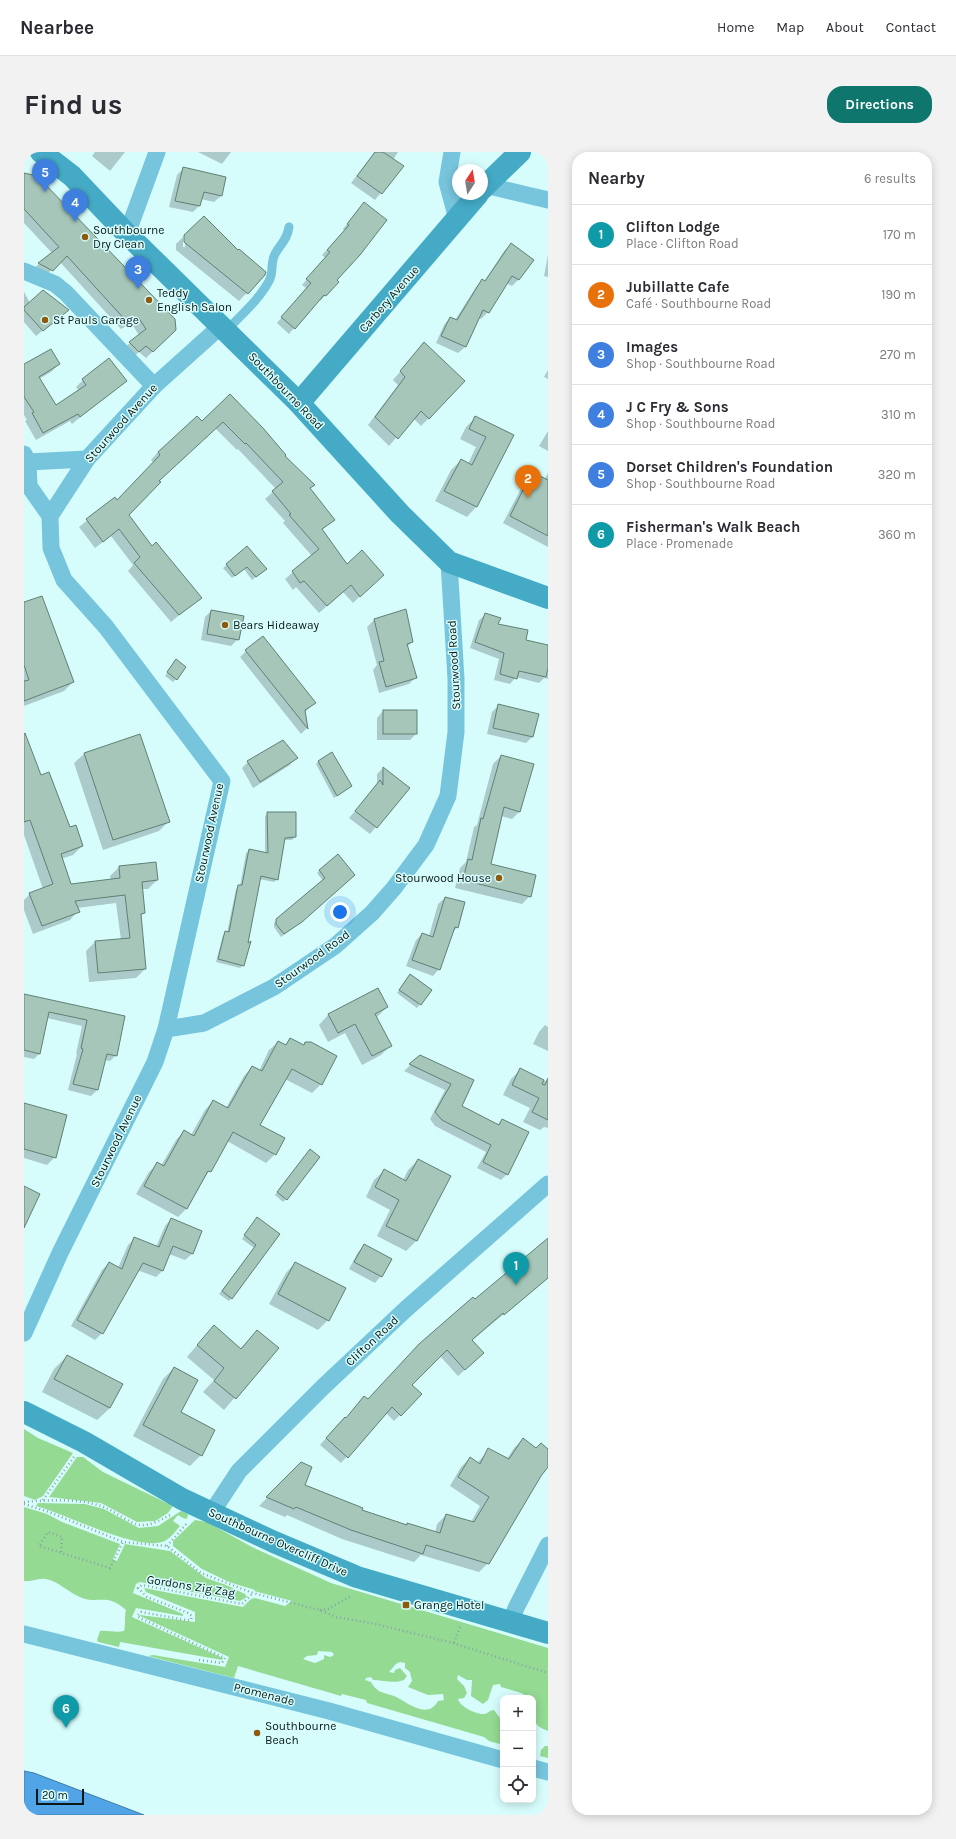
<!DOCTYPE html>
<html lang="en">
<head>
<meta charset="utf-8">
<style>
  body { margin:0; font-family:Karla,sans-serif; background:#f2f2f3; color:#2b2b33 }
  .controls { position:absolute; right:12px; bottom:12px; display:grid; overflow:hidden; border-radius:8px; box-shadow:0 2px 10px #0003 }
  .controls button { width:36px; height:36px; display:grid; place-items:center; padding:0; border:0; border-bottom:1px solid #e1e1e2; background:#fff; color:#2b2b33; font:20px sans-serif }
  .compass { position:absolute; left:428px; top:12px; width:36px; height:36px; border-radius:50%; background:#fff; box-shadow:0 2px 10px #0003; rotate:12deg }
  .scale { position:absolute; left:12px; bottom:10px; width:48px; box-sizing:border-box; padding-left:4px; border:2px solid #0a1818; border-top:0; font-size:11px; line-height:14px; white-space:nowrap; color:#0a1818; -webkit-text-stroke:3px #d6fdfc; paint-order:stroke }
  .you { position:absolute; left:316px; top:760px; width:14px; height:14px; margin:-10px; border:3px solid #fff; border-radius:50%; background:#1a73e8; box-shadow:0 0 0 6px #1a73e833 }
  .badge { display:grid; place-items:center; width:26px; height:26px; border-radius:50%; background:#0f766e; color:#fff; font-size:13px; font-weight:700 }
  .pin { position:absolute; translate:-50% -33px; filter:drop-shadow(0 1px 2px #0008) }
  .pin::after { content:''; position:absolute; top:21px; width:14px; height:12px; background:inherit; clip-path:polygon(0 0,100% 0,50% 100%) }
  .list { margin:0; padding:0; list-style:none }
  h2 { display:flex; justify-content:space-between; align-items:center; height:52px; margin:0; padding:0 16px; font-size:17px }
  h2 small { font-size:13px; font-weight:400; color:#7c7c81 }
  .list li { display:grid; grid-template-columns:26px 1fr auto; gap:12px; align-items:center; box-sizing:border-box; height:60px; padding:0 16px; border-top:1px solid #e1e1e2 }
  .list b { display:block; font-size:15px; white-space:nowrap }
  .list p { margin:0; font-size:13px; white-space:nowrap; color:#7c7c81 }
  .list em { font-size:13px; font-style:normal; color:#7c7c81 }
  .icon { flex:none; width:22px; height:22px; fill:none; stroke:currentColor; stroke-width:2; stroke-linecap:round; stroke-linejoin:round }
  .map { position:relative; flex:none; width:524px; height:1663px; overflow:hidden; border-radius:16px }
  header { display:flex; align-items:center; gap:24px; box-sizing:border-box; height:56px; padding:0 20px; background:#fff; border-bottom:1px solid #e1e1e2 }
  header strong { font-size:19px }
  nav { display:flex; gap:22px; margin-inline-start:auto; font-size:14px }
  .intro { display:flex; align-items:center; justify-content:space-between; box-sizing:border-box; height:96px; padding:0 24px }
  h1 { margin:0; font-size:28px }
  .button { padding:10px 18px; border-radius:16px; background:#0f766e; color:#fff; font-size:14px; font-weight:700 }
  main { display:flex; gap:24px; padding:0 24px }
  aside { flex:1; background:#fff; border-radius:16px; box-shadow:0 2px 10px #0003 }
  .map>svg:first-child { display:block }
  .green { fill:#94da93; fill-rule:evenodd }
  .water { fill:#51a5e7; stroke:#3c7ba9 }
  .shadow { fill:#0003 }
  .building { fill:#a5c6b9; stroke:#618074 }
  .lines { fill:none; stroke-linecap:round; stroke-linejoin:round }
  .path { stroke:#88a5a5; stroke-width:2.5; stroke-dasharray:1 3; stroke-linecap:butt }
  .lane { stroke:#77c5dd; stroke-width:9 }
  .street { stroke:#77c5dd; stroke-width:17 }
  .secondary { stroke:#44aac6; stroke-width:22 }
  .poi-dot { fill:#8f5a0d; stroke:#d6fdfc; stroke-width:1.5 }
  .labels { text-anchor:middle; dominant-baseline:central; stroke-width:3; stroke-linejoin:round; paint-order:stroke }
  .poi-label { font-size:12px; fill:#0a1818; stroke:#d6fdfc; text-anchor:start }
  .street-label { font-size:12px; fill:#0a1818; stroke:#d6fdfc }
</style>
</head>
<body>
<header>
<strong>Nearbee</strong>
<nav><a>Home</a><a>Map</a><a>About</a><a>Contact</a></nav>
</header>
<div class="intro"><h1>Find us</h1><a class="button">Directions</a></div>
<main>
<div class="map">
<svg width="524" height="1663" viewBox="0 0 524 1663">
  <rect width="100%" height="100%" fill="#d6fdfc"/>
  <!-- green -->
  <g class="green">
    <path d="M0,1277L14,1286L49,1301L19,1344L11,1348L0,1344Z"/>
    <path d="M53,1305H59L79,1320L149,1354L144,1361L131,1369L113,1370L77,1351L25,1345Z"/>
    <path d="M14,1351L61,1352L80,1357L115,1376L134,1374L157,1359L164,1362L163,1367L159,1366L154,1363L149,1369L156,1374C151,1380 145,1388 138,1390C110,1398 42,1362 12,1354Z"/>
    <path d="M0,1355L23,1362L38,1370L96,1392L89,1407L93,1409L101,1392L146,1399L182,1426L202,1433L221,1442L223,1445L216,1449L116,1430L112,1432L109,1441L159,1462V1464L112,1456L108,1465L199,1506L198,1508L96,1490L95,1495L74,1490L73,1488L76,1479C84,1478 91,1481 100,1479C102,1472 100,1465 102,1458C83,1441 75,1452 58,1446C45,1441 34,1429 22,1427C15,1426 7,1430 0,1429Z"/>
    <path d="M171,1368L183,1370L228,1395L307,1431L524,1496V1579C505,1572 512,1565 512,1550C498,1540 494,1540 477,1535L476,1532L469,1533L464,1548L459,1552L447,1544L448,1528H443L434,1523L433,1527L440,1534L443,1541L440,1546L434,1547C436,1555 453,1563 461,1562C464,1561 466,1558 470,1558L478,1569L479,1593L465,1589L460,1585L343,1551L342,1548L318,1542L317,1544L214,1514L210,1526L124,1504L129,1503L201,1515L205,1505L116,1464V1463L171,1470V1460L122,1440L120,1436L219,1455L227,1447L231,1446L261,1454L268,1449L230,1439L231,1438L205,1430L178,1417L149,1394V1389ZM294,1499L308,1500L310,1503L306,1505L300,1503V1507L291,1511L279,1507L283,1504L293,1503ZM376,1510L381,1511V1516L386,1520L388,1529L384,1535L404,1543L419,1542L420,1548L414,1549C403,1569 382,1549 370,1544C359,1540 353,1541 347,1530L341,1528L342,1526L347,1525L349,1528C360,1528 369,1532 380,1528L383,1524L376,1516L371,1518L370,1521L365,1520L372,1512Z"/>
    <path d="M521,1594H524V1606L516,1604L517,1598Z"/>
  </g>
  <!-- water -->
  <path class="water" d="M0,1619L10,1621L120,1663H0Z"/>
  <!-- shadow -->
  <g class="shadow">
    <path d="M71,0H101L86,19L68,4Z"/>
    <path d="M174,0H207L198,12Z"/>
    <path d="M351,0H374L369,8L378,14L351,48L327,31Z"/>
    <path d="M160,16L197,44L190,50L177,47L175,54L169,60L145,55L153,23Z"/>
    <path d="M0,24L145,184L122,206L115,200L108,206L99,197L115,183L107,171L97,177L36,110L21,124L9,117L28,101L0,71Z"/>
    <path d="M335,57L311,128L313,130L296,149L294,148L265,182L253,171L282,136L278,133L302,106L298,103L321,79L319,77Z"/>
    <path d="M161,83L240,123L215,149L152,98V92L159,85V95H161Z"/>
    <path d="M487,92L509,108L494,128L488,134L482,131L464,160L457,167L454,165L441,195L434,201L412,191L420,173L426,166L431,168L452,135L458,128L460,130L480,99Z"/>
    <path d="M524,103V125L520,124Z"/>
    <path d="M0,140L6,151L43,159L12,184L0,170Z"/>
    <path d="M400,192L405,266L397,274L389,266L365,294L344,273L374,233L369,228Z"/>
    <path d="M0,213L33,214L27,220L15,227L32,254L55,239L52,235L59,228L101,229L48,272L46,269L12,288L1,269L3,268L0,263Z"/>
    <path d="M524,218V227L520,225Z"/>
    <path d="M206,244L260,304L289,333L285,337L310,367L298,378L323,413L351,430L329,451L319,440L295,461L272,435L269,438L261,427L288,404L259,371L261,369L241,347L252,337L214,297L213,298L191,276L134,329L103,363L128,395L176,446L147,470L104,419L109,413L87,384L71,396L55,375L91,346L93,349L130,311L127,308L134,300L178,270Z"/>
    <path d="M452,265L489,284L452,355L443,365L411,349L427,318L437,308L444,312L452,295L436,287L442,275Z"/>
    <path d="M524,279V299L515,294Z"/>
    <path d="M524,321V395L479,371L501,329L508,322L520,328Z"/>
    <path d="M223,396L238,420L228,428L220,417L208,426L199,416Z"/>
    <path d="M0,451L49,530L40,539L0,554Z"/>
    <path d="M187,459L214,487L207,494L177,488L181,465Z"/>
    <path d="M382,459L388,490L383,495L392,525L385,532L355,541L349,518L353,513L343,475L350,468Z"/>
    <path d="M461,463L473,473L501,489L524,494V527L520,526L515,531L492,525L486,532L470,528L475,507L446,496L455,468Z"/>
    <path d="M222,499L291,551L281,560L283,576L277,582L216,505Z"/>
    <path d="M149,512L152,527L149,530L141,524Z"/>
    <path d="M475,553L514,562L508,585L502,591L463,582L468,560Z"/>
    <path d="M359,559L392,582L386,588H353V566Z"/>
    <path d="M0,581L16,624L45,677L58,694L49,703L37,707L46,733L87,728L86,724L95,715L133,728L124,737H118L120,761L116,765L121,817L112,826L65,830L62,799L71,790L97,788L92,751L53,756L54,759L46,768L9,782L0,758V748L6,742L19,737L0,683Z"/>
    <path d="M116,583L144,670L135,679L79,698L50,611L60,602Z"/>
    <path d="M477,604L496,659L488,667L477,664L466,713L506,744L498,752L431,736L436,716L442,710L450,675L453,673L469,612Z"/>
    <path d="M272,606L266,613L229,636L218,616L224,610Z"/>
    <path d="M295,609L327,634L310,646L292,612Z"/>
    <path d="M359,616L384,636L346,682L325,666L353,633V622Z"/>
    <path d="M244,661L271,685L268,688H260L253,727L250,730L235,727L219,813L216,816L192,810L199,783L203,781L212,737L216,734L222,701L225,698L241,701V664Z"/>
    <path d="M296,718L327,726L273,773L257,785L250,775V771L299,729L293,721Z"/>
    <path d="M421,746L433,775L429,780L415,817L409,824L382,814L392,788L398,782L405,784L414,752Z"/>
    <path d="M383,826L407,838L393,856L373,841Z"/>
    <path d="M354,837L363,855L352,866L366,894L357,903L338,913L321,881L304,890L295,873L304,863Z"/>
    <path d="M0,845L100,864L92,903L86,909L81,908L73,938L67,944L44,938L53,902H52L58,874L23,866L16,901L10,907L0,905Z"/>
    <path d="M521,873L524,875V899L509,892L515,880Z"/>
    <path d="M266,887L297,932L288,941L261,927L235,974L251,1002L242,1011L203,989L162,1057L154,1065L112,1042L125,1020L133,1012L137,1014L152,988L160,979L167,983L181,958L189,949L202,956L220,924L228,915L235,919L245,898L254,890L261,893Z"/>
    <path d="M396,904L449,929L437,955L473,973L479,968L483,1022L477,1028L453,1016L462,1000L411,974L406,967L421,938L380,919Z"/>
    <path d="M496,918L524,930V976L520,975L516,978L499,970L506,956L479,943L487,927Z"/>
    <path d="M0,953L31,1005L23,1013L0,1006Z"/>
    <path d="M283,1002L262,1047L259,1050L251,1043Z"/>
    <path d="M394,1008L425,1024L392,1089L382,1099L353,1084L366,1058L342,1045L350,1028L360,1019L379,1028L384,1018Z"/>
    <path d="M147,1067L177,1079L168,1102L161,1108L145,1102L138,1119L132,1125L113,1118L78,1181L71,1188L47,1174L78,1118L85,1111L94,1116L104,1093L111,1086L132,1095L141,1074Z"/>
    <path d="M230,1070L255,1083L205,1149L195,1142L230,1096L218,1087Z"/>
    <path d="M524,1087V1126L447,1189L452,1208L434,1224L416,1204L387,1233L397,1242L370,1269L362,1261L317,1311L296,1293L314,1272L344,1248L451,1148Z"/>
    <path d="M341,1094L357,1124L351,1131L325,1117L334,1100Z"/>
    <path d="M271,1111L304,1168L294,1178L245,1152L262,1121Z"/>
    <path d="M233,1179L254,1196L200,1258L179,1240L190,1228L163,1205L179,1186L216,1197Z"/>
    <path d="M43,1204L86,1256L73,1268L18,1240L30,1217Z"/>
    <path d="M150,1216L156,1260L177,1303L166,1314L109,1284L139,1227Z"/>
    <path d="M499,1287L512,1298H524V1313L516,1323L464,1411L455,1420L397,1403L390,1410L318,1387L263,1363L261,1365L235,1354L278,1311L279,1333L336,1359L381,1374L384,1372L411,1381L413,1372L422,1363L447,1370L456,1354L426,1334L437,1315L446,1306L453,1311L465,1298L483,1307L490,1296Z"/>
  </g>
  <!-- building -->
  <g class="building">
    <path d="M351,0H359L380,14L358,42L333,24Z"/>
    <path d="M159,15L202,25L198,44L180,40L176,54L151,49Z"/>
    <path d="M0,21L9,23L18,29L151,167L152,178L129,200L122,194L115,200L105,190L122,177L114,165L104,171L43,104L29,119L14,111L35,95L0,57Z"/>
    <path d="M340,50L363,68L336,103L313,128L315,130L302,144L300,143L271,177L257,165L287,131L282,127L306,100L303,98L325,73L323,72Z"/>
    <path d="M180,64L214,98L215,97L242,120L241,123L224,142L160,90V83Z"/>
    <path d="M487,91L510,108L495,128L488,124L465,161L459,158L442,195L417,184L426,165L433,168L458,127L461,129Z"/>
    <path d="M19,138L45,158L19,179L0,158V155Z"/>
    <path d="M400,190L441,229L405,267L397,259L374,287L351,265L381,225L376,219Z"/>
    <path d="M27,197L36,212L15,225L32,253L62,233L58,227L85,206L103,229L56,265L54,262L19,281L8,261L10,260L0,245V212Z"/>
    <path d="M206,242L239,276L262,303L261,304L291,333L286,336L311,368L298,377L323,412L338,398L360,423L336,445L327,433L303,454L280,429L276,431L268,419L295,397L265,363L267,362L248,339L259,330L222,291L221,292L199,270L135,329L137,330L105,363L128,394L132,390L178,446L155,463L110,411L116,405L95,377L79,390L62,367L91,345L93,348L136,303L134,300L173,264L178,269Z"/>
    <path d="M451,264L490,283L453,355L420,339L437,307L448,313L462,285L445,277Z"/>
    <path d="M508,320L524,328V384L486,364Z"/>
    <path d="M223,394L243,417L232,425L223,415L211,424L202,412Z"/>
    <path d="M18,444L50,530L0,549V529L5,528L0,513V450Z"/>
    <path d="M382,457L389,490L383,492L393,526L362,535L355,510L360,509L350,467Z"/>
    <path d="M187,458L220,464L215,488L183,482Z"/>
    <path d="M461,461L477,466L474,472L504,478L502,488L524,493V516L522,525L495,519L493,527L476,522L480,501L451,490Z"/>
    <path d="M239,484L292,551L281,558L284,577L221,498Z"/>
    <path d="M152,507L162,515L153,528L143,520Z"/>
    <path d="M474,552L515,562L509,585L469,576Z"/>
    <rect x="359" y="558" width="34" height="24"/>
    <path d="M1,581L17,623L25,620L46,675L52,673L59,694L37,702L47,732L96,726L95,714L132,710L134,728L118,730L121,761L117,762L122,817L74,821L71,789L106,786L101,743L51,749L56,760L18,774L5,741L29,732L6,668L0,670V582Z"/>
    <path d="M116,582L146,670L89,688L60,601Z"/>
    <path d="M259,588L274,606L236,630L223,609Z"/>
    <path d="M308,600L328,634L313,644L294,609Z"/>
    <path d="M477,603L510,612L496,660L480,655L467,712L512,723L507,745L439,728L444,707L448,708L457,666L459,667Z"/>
    <path d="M359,615L386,636L353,676L331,659L356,628L359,633Z"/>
    <path d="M243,660H272V685L261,686L254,728L237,724L224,791L227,789L220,814L194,807L201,779L205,780L214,733H218L225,697L244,701Z"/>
    <path d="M314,702L331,723L278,770L260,782L252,772V767L301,726L295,718Z"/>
    <path d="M421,745L441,750L434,776L431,775L416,818L388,808L398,781L409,785Z"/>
    <path d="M386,822L408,838L397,853L375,838Z"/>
    <path d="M354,836L364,855L351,862L368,894L348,904L331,872L314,881L304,862Z"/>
    <path d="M0,842L101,864L93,904L83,902L74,938L49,932L59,897L57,896L63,868L25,860L16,902L0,898Z"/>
    <path d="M266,886L280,893L281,890H287L313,904L298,933L268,917L236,973L261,986L252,1003L209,980L187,1020L184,1019L163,1057L120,1034L133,1010L140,1014L160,978L170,984L189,948L204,956L228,914L238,919L254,889L262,893Z"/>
    <path d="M396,903L450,928L438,954L475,973L478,967L505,980L484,1023L459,1010L467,993L418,968L411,960L427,932L385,912Z"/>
    <path d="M496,916L520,928L518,932L521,933L524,926V968L508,960L515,946L488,933Z"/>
    <path d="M0,951L43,963L32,1006L0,997Z"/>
    <path d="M286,997L296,1005L263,1048L253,1040Z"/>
    <path d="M394,1007L427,1024L393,1089L362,1074L375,1048L351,1035L360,1017L382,1029Z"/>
    <path d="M0,1034L16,1042L0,1076Z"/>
    <path d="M233,1065L256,1082L208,1147L198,1139L232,1093L220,1083Z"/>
    <path d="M147,1066L178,1079L169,1102L149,1094L139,1119L119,1111L79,1182L53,1168L85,1110L98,1117L110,1085L135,1095Z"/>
    <path d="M524,1086V1126L480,1163L479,1161L448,1188L460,1201L441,1218L423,1198L388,1233L398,1242L377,1264L368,1255L324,1306L302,1286L321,1265L322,1266L340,1244L344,1247L395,1192L449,1145L451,1147Z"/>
    <path d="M340,1092L368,1107L358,1125L330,1110Z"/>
    <path d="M271,1110L322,1136L305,1169L254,1142Z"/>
    <path d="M190,1173L217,1197L233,1178L255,1196L212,1247L190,1229L200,1216L173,1193Z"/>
    <path d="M43,1203L99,1232L86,1256L30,1227Z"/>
    <path d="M150,1215L174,1228L157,1260L191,1278L178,1304L119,1273Z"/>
    <path d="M499,1286L512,1296L517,1291L524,1297V1315L517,1324L465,1412L402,1393L399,1402L327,1378L272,1355L270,1357L242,1345L277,1310L288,1315L281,1333L339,1356L338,1358L383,1373V1371L416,1381L422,1362L450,1370L465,1345L434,1325L446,1305L456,1312L464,1296L485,1307Z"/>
  </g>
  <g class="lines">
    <!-- path -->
    <g class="path">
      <path d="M19,1348L50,1305"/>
      <path d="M0,1350C24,1348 53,1346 77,1354C88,1357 106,1372 116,1373C127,1374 138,1367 148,1362"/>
      <path d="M0,1352L25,1360L99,1390L143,1394L177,1421L229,1441L296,1458L312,1465L347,1471L425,1490L524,1521"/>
      <path d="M143,1394L164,1370"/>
      <path d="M37,1400L38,1385L24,1380L15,1394L86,1416L99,1390"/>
      <path d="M296,1458L304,1457L325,1445L327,1442"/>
      <path d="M430,1491L436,1475"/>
      <path d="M175,1508L198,1511L201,1506L116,1466L113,1464L117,1460L162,1468H167L168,1464L164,1461L123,1445L114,1436L118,1433L218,1452L229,1441"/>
    </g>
    <!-- lane -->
    <path class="lane" d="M203,178C217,163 235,148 245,129C250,121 246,111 251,102C256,92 263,89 265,75"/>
    <!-- street -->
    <g class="street">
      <path d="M428,0L423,30L433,67"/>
      <path d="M461,33L524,48"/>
      <path d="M103,82L133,0"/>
      <path d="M0,119L31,132L42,141L130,234"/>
      <path d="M0,302L4,310L5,334L26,364"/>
      <path d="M4,310L63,307"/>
      <path d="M142,877L180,871L250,835L311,794L348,761L370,736L402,693L424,644L432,580V527L425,410"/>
      <path d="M0,1181L36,1101L131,910L142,877L198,629L82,475L40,428L27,396L26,364L63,307L130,234L198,173"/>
      <path d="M188,1360L215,1319L299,1235L382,1157L524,1032"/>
      <path d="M487,1469L492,1456L524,1393"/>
      <path d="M0,1482L305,1559L479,1608"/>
      <path d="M509,1616L524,1620"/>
    </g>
    <!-- secondary -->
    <g class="secondary">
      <path d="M17,0L48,24L103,82L275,251L376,362L425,410L524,446"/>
      <path d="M458,37L496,0"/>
      <path d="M275,251L454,42"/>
      <path d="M0,1260L60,1290L158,1347L250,1390L333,1425L524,1481"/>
    </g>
  </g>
  <!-- markers -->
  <g class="poi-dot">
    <circle cx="61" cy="85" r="4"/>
    <circle cx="125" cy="148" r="4"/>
    <circle cx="21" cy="168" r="4"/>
    <circle cx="201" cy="473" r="4"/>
    <circle cx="475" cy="726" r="4"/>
    <rect x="378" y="1449" width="8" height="8" rx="2"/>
    <circle cx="233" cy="1581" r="4"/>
  </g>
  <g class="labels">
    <!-- poi labels -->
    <g class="poi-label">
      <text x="69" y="78">Southbourne<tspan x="69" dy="14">Dry Clean</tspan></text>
      <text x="133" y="141">Teddy<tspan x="133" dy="14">English Salon</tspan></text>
      <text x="29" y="168">St Pauls Garage</text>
      <text x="209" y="473">Bears Hideaway</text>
      <text x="467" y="726" text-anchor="end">Stourwood House</text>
      <text x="390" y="1453">Grange Hotel</text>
      <text x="241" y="1574">Southbourne<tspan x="241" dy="14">Beach</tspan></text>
    </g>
    <!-- street labels -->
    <g class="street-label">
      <text transform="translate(365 147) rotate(-49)">Carbery Avenue</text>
      <text transform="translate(262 239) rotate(46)">Southbourne Road</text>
      <text transform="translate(97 271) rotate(-48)">Stourwood Avenue</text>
      <text transform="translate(430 513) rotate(-93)">Stourwood Road</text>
      <text transform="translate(185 681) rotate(-78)">Stourwood Avenue</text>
      <text transform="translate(288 807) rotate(-36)">Stourwood Road</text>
      <text transform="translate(92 989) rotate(-64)">Stourwood Avenue</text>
      <text transform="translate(348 1189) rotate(-43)">Clifton Road</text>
      <text transform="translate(254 1390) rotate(24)">Southbourne Overcliff Drive</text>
      <text transform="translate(167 1434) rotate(9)">Gordons Zig Zag</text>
      <text transform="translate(240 1542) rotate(14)">Promenade</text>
    </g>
  </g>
</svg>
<div class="controls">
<button>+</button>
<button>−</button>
<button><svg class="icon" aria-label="locate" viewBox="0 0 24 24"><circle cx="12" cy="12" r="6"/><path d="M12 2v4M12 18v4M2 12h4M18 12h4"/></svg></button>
</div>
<svg class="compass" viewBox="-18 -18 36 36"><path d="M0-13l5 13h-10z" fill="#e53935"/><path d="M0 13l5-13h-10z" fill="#7c7c81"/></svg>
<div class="scale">20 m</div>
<div class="you"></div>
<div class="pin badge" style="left:492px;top:1133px;background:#0f9aa8">1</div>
<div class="pin badge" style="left:504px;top:346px;background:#e8710a">2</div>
<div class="pin badge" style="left:114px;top:137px;background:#3f7fe0">3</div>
<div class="pin badge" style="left:51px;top:70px;background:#3f7fe0">4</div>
<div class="pin badge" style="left:21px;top:40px;background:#3f7fe0">5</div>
<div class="pin badge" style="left:42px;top:1576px;background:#0f9aa8">6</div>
</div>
<aside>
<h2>Nearby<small>6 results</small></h2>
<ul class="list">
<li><span class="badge" style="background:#0f9aa8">1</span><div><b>Clifton Lodge</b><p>Place · Clifton Road</p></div><em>170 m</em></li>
<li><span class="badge" style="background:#e8710a">2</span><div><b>Jubillatte Cafe</b><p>Café · Southbourne Road</p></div><em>190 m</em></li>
<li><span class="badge" style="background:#3f7fe0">3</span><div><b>Images</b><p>Shop · Southbourne Road</p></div><em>270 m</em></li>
<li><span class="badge" style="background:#3f7fe0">4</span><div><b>J C Fry &amp; Sons</b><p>Shop · Southbourne Road</p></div><em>310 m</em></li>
<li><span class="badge" style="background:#3f7fe0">5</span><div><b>Dorset Children's Foundation</b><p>Shop · Southbourne Road</p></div><em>320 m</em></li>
<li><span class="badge" style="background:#0f9aa8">6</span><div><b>Fisherman's Walk Beach</b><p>Place · Promenade</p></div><em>360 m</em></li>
</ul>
</aside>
</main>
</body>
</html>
